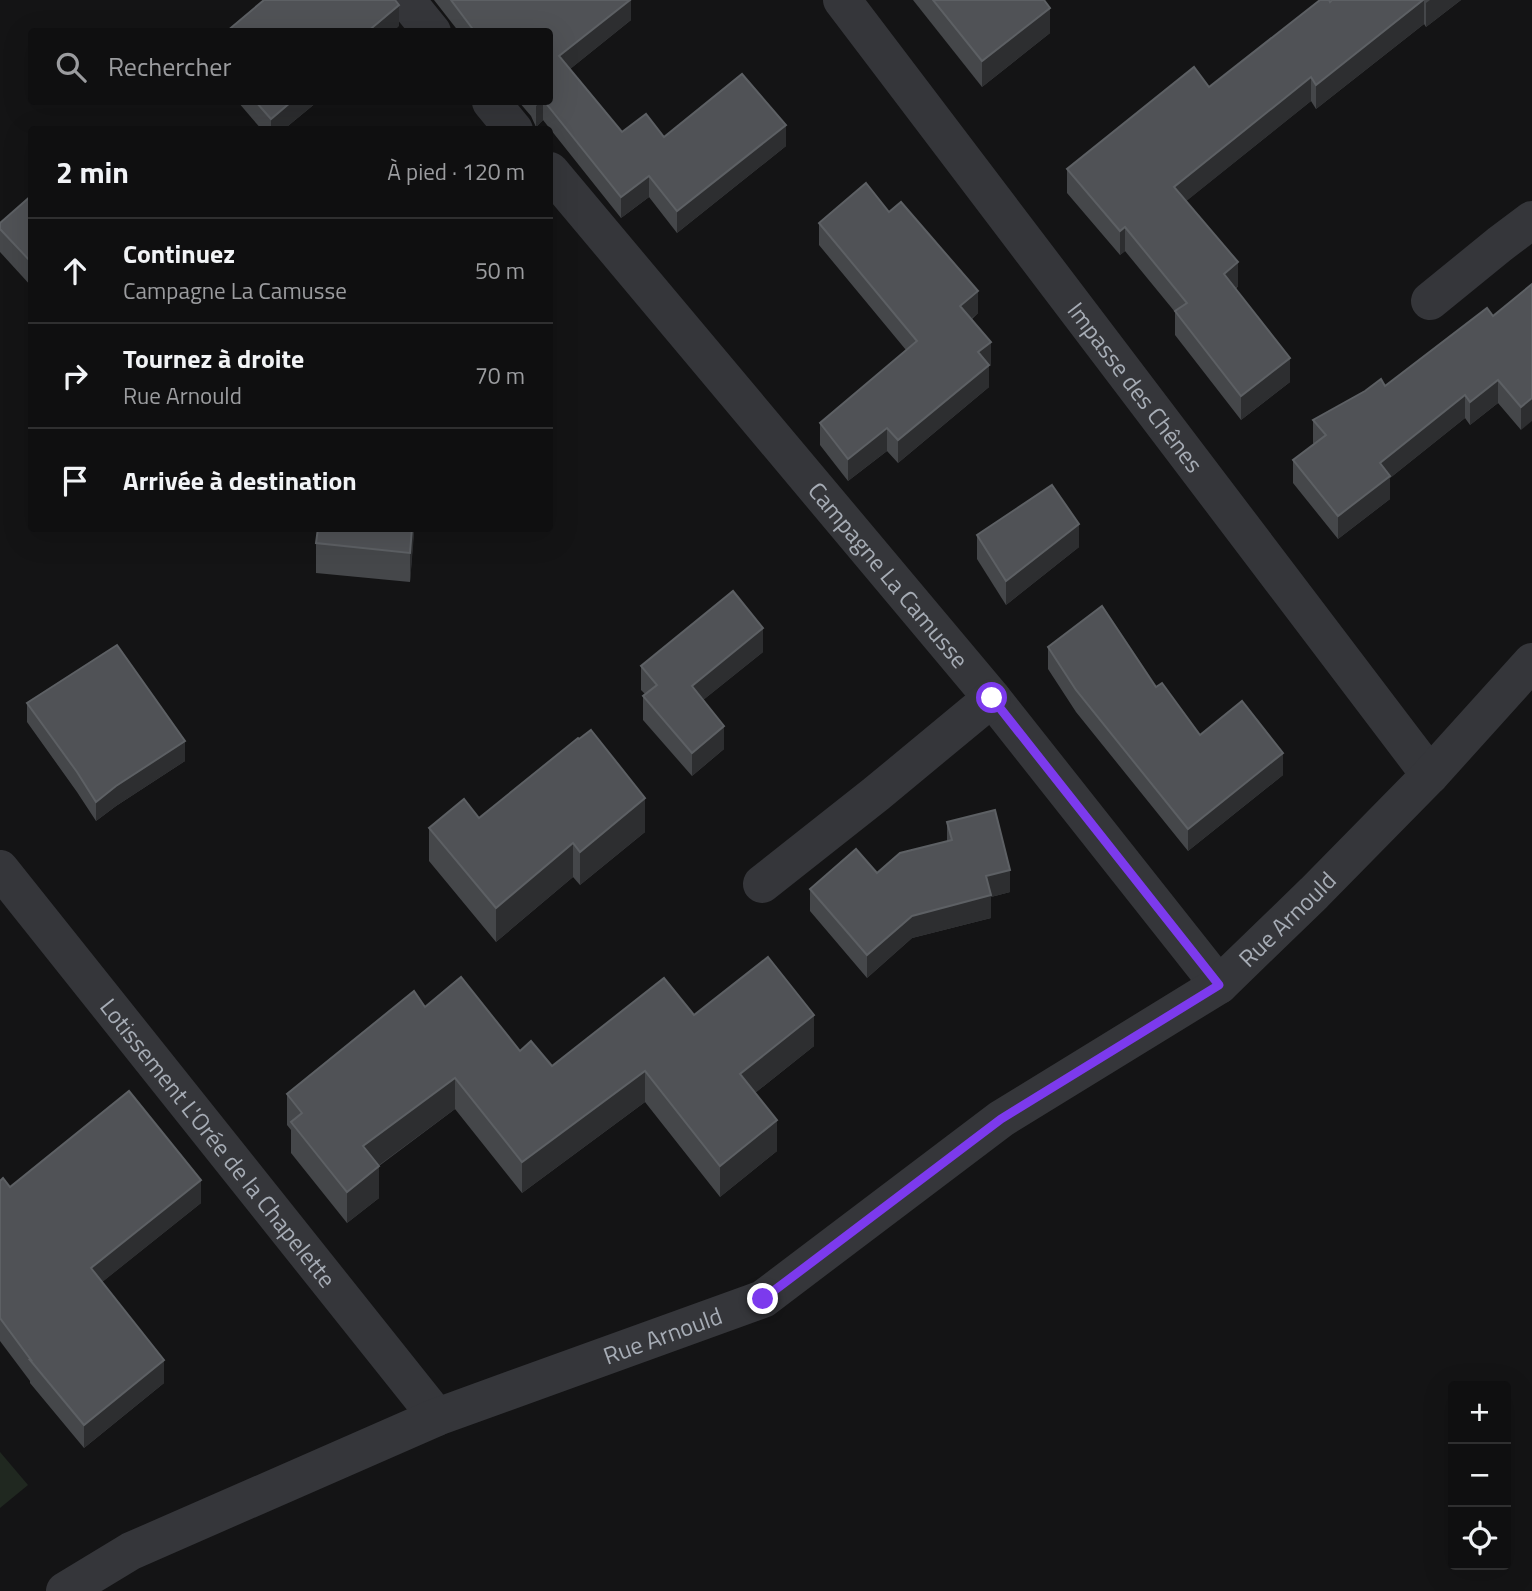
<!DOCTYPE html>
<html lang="fr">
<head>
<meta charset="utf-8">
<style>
  body { margin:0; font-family:"Titillium Web",sans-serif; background:#181819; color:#f1f3f6 }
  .controls { position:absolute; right:21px; bottom:21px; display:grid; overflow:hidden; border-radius:7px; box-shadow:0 7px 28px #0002 }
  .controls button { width:63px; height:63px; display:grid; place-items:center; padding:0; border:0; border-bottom:2px solid #2f2f30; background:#0f0f10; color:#f1f3f6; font:35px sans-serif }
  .stop { position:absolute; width:21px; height:21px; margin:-16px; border:5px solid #7c3aed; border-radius:50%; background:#fff }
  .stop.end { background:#7c3aed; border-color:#fff; box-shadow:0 2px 7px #0008 }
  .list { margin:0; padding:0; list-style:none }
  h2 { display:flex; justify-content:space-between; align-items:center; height:91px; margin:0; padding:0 28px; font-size:30px }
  h2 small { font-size:23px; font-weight:400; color:#9b9c9f }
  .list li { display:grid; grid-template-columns:46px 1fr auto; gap:21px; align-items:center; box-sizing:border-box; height:105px; padding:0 28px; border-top:2px solid #2f2f30 }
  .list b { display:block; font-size:26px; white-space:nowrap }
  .list p { margin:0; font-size:23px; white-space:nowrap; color:#9b9c9f }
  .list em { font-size:23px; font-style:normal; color:#9b9c9f }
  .icon { flex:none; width:38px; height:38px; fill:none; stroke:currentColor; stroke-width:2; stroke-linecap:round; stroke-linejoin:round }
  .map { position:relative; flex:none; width:1532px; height:1591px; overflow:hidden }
  .search { position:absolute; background:#0f0f10; box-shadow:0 7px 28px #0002; left:28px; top:28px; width:525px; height:77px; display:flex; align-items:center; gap:18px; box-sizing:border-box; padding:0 24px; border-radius:7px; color:#9b9c9f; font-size:26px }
  .panel { position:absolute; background:#0f0f10; box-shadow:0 7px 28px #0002; left:28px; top:126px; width:525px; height:406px; border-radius:7px }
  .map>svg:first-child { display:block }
  .green { fill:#202820 }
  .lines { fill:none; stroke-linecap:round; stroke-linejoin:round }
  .minor { stroke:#35363a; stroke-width:38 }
  .wall { fill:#45474a }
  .shaded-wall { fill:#2d2e30 }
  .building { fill:#505256; stroke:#5d6064; stroke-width:2 }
  .route { stroke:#7c3aed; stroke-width:9 }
  .labels { text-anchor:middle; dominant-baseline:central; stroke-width:5; stroke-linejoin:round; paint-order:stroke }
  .street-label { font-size:24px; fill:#a6acb5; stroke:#0f0f10 }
</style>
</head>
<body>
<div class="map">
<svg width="1532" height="1591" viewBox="0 0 1532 1591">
  <rect width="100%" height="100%" fill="#141415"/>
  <!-- green -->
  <path class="green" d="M0,1452L28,1485L0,1508Z"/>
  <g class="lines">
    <!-- minor -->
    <g class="minor">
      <path d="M406,0L432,32"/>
      <path id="s1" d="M842,0L1430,775"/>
      <path d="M491,102L514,130"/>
      <path id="s2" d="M550,171L992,698L1219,985"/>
      <path d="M1430,301L1500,244L1532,220"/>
      <path id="s3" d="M0,869L437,1417"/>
      <path d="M762,884L876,794L992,698"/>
      <path id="s4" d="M65,1591L131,1551L437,1417L763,1299L1001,1119L1219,985L1314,893L1430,775L1532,662"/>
    </g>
  </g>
  <!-- wall -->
  <g class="wall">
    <path d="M434,0H631V20L570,69L622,132L664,137L786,146L677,233L649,197L621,218L543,120L536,127L531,116L519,102H550V32H459Z"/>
    <path d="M913,0H1044L1050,33L982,87Z"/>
    <path d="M1332,0H1461L1426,27L1424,24L1316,109L1311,101L1186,201L1238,286L1236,289L1290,382L1241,420L1175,335V312L1125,251L1120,255L1067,193V169L1209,87Z"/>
    <path d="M238,102H317L283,130H262Z"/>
    <path d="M32,195V287L0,252V223Z"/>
    <path d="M889,212L978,313L972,319L991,365L989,366V387L898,463L887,451L848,481L820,445V423L906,350L819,245V223Z"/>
    <path d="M1532,284L1521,430L1498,403L1470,425L1465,418L1390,478V499L1338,539L1293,483V460L1314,444L1313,443V420L1385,386L1493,316Z"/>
    <path d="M414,528L410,582L316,573V543Z"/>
    <path d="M977,535L1079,547L1006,605L977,559Z"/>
    <path d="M1048,647L1156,687L1200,735L1283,775L1188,851L1076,712L1048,669Z"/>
    <path d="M763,652L703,700L724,749L692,776L643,720V696L645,694L641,690V666Z"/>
    <path d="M27,703L185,761L116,806L96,821L77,792L27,722Z"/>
    <path d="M479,818L645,832L580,885L573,877L496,942L429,861V828Z"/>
    <path d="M947,822L1010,892L991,897V918L912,938L867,978L810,911V889L877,873L947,842Z"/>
    <path d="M425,1007L552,1066L694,1015L814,1046L755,1093L777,1151L720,1197L645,1102L522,1193L455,1109L379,1166V1198L347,1223L291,1153V1130L287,1125V1094Z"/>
    <path d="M0,1181L10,1187L201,1203L102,1282L164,1383L84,1448L30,1383V1381L0,1341Z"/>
  </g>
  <!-- shaded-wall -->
  <g class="shaded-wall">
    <path d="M630,0H631V20L559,78V56Z"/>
    <path d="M1424,0V24L1316,109V85Z"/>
    <path d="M1430,0H1461L1426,27V3Z"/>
    <path d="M399,5V26L393,32H367Z"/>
    <path d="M1050,8V33L982,87V61Z"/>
    <path d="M1311,77V101L1174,211V187Z"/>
    <path d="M291,102H317L283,130H271V119Z"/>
    <path d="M541,102H543V120L536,127V106Z"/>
    <path d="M786,125V146L677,233V211Z"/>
    <path d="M649,176V197L621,218V197Z"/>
    <path d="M1125,227V251L1120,255V231Z"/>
    <path d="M1238,262V286L1224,298V274Z"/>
    <path d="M978,291V313L960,328V306Z"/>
    <path d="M991,342V365L989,366V387L898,463V440L978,352Z"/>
    <path d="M1290,358V382L1241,420V396Z"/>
    <path d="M1498,380V403L1470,425V402Z"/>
    <path d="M1465,395V418L1390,478V499L1338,539V516L1380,463Z"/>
    <path d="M1532,398V421L1521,430V407Z"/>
    <path d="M887,428V451L848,481V459Z"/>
    <path d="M1079,524V547L1006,605V581Z"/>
    <path d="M412,528H414V535L410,582V553Z"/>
    <path d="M763,628V652L692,709V686Z"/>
    <path d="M724,726V749L692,776V753Z"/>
    <path d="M185,741V761L116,806L96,821V802L116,786Z"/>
    <path d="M1283,753V775L1188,851V829Z"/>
    <path d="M645,798V832L580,885V852Z"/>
    <path d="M573,843V877L496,942V908Z"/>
    <path d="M1010,870V892L991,897V918L912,938L867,978V955L912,916L986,876Z"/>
    <path d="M814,1015V1046L740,1105V1074Z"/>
    <path d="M645,1071V1102L522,1193V1162Z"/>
    <path d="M455,1078V1109L363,1177V1146Z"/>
    <path d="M777,1120V1151L720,1197V1166Z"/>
    <path d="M379,1166V1198L347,1223V1192Z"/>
    <path d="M201,1180V1203L91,1291V1268Z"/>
    <path d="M164,1360V1383L84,1448V1425Z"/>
  </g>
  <!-- building -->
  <g class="building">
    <path d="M264,0H395L399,5L367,32H226Z"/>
    <path d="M451,0H630L559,56L622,132L646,114L664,137L742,74L786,125L677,211L649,176L621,197L545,102H550V32H475Z"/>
    <path d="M933,0H1044L1050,8L982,61Z"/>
    <path d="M1320,0H1329L1330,2L1332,0H1423L1316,85L1311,77L1174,187L1238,262L1224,274L1290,358L1241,396L1175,311L1187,303L1125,227L1120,231L1067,169L1194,67L1209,87Z"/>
    <path d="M256,102H291L271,119Z"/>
    <path d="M866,183L889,212L901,202L978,291L960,306L991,342L978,352L989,365L898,440L887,428L848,459L820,423L917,341L819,223Z"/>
    <path d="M32,195V263L0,229V223Z"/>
    <path d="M1532,284V398L1521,407L1498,380L1470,402L1465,395L1380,463L1390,476L1338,516L1293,460L1326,435L1313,420L1365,391L1381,379L1385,386L1487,308L1493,316Z"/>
    <path d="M1052,485L1079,524L1006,581L977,535Z"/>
    <path d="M318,528H412L410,553L316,543Z"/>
    <path d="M733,591L763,628L692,686L724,726L692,753L643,696L657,685L641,666Z"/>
    <path d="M1102,606L1156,687L1162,683L1200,735L1242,701L1283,753L1188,829L1076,690L1048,647Z"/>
    <path d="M117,645L185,741L116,786L96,802L77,772L27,703Z"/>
    <path d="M591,730L645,798L580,852L573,843L496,908L429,828L464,799L479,818L578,738L579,739Z"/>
    <path d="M995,810L1010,870L986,876L991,895L912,916L867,955L810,889L856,849L877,873L900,853L952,840L947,822Z"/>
    <path d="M768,957L814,1015L740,1074L777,1120L720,1166L645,1071L522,1162L455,1078L363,1146L379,1166L347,1192L291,1122L302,1113L287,1094L414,991L425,1007L461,977L520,1051L531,1041L552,1066L664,978L694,1015Z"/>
    <path d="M129,1091L201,1180L91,1268L164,1360L84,1425L30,1360H31L0,1318V1181L3,1178L10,1187Z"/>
  </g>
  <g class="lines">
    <!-- route -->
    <path class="route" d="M763,1299L1001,1119L1219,985L992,698"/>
  </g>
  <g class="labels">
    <!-- street labels -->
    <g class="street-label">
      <text stroke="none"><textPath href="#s1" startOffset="486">Impasse des Chênes</textPath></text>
      <text stroke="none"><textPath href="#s2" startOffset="527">Campagne La Camusse</textPath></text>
      <text stroke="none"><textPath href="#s4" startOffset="1407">Rue Arnould</textPath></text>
      <text stroke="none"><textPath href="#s3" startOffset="350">Lotissement L'Orée de la Chapelette</textPath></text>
      <text stroke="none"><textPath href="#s4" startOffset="651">Rue Arnould</textPath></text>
    </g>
  </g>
</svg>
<div class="controls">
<button>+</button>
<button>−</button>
<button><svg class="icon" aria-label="locate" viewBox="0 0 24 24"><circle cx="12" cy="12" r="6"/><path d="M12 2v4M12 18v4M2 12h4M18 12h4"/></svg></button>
</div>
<div class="stop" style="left:992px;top:698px"></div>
<div class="stop end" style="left:763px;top:1299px"></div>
<div class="search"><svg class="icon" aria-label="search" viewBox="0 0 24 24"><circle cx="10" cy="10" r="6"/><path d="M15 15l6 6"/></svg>Rechercher</div>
<section class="panel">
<h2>2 min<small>À pied · 120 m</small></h2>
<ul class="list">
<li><svg class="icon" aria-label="ahead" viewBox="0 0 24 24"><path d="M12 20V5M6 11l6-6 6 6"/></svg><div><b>Continuez</b><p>Campagne La Camusse</p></div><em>50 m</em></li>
<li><svg class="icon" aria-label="right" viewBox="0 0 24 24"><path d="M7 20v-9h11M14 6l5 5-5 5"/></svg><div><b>Tournez à droite</b><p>Rue Arnould</p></div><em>70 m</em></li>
<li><svg class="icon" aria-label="arrive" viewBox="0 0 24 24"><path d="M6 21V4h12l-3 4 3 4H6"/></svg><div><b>Arrivée à destination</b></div></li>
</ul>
</section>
</div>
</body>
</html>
